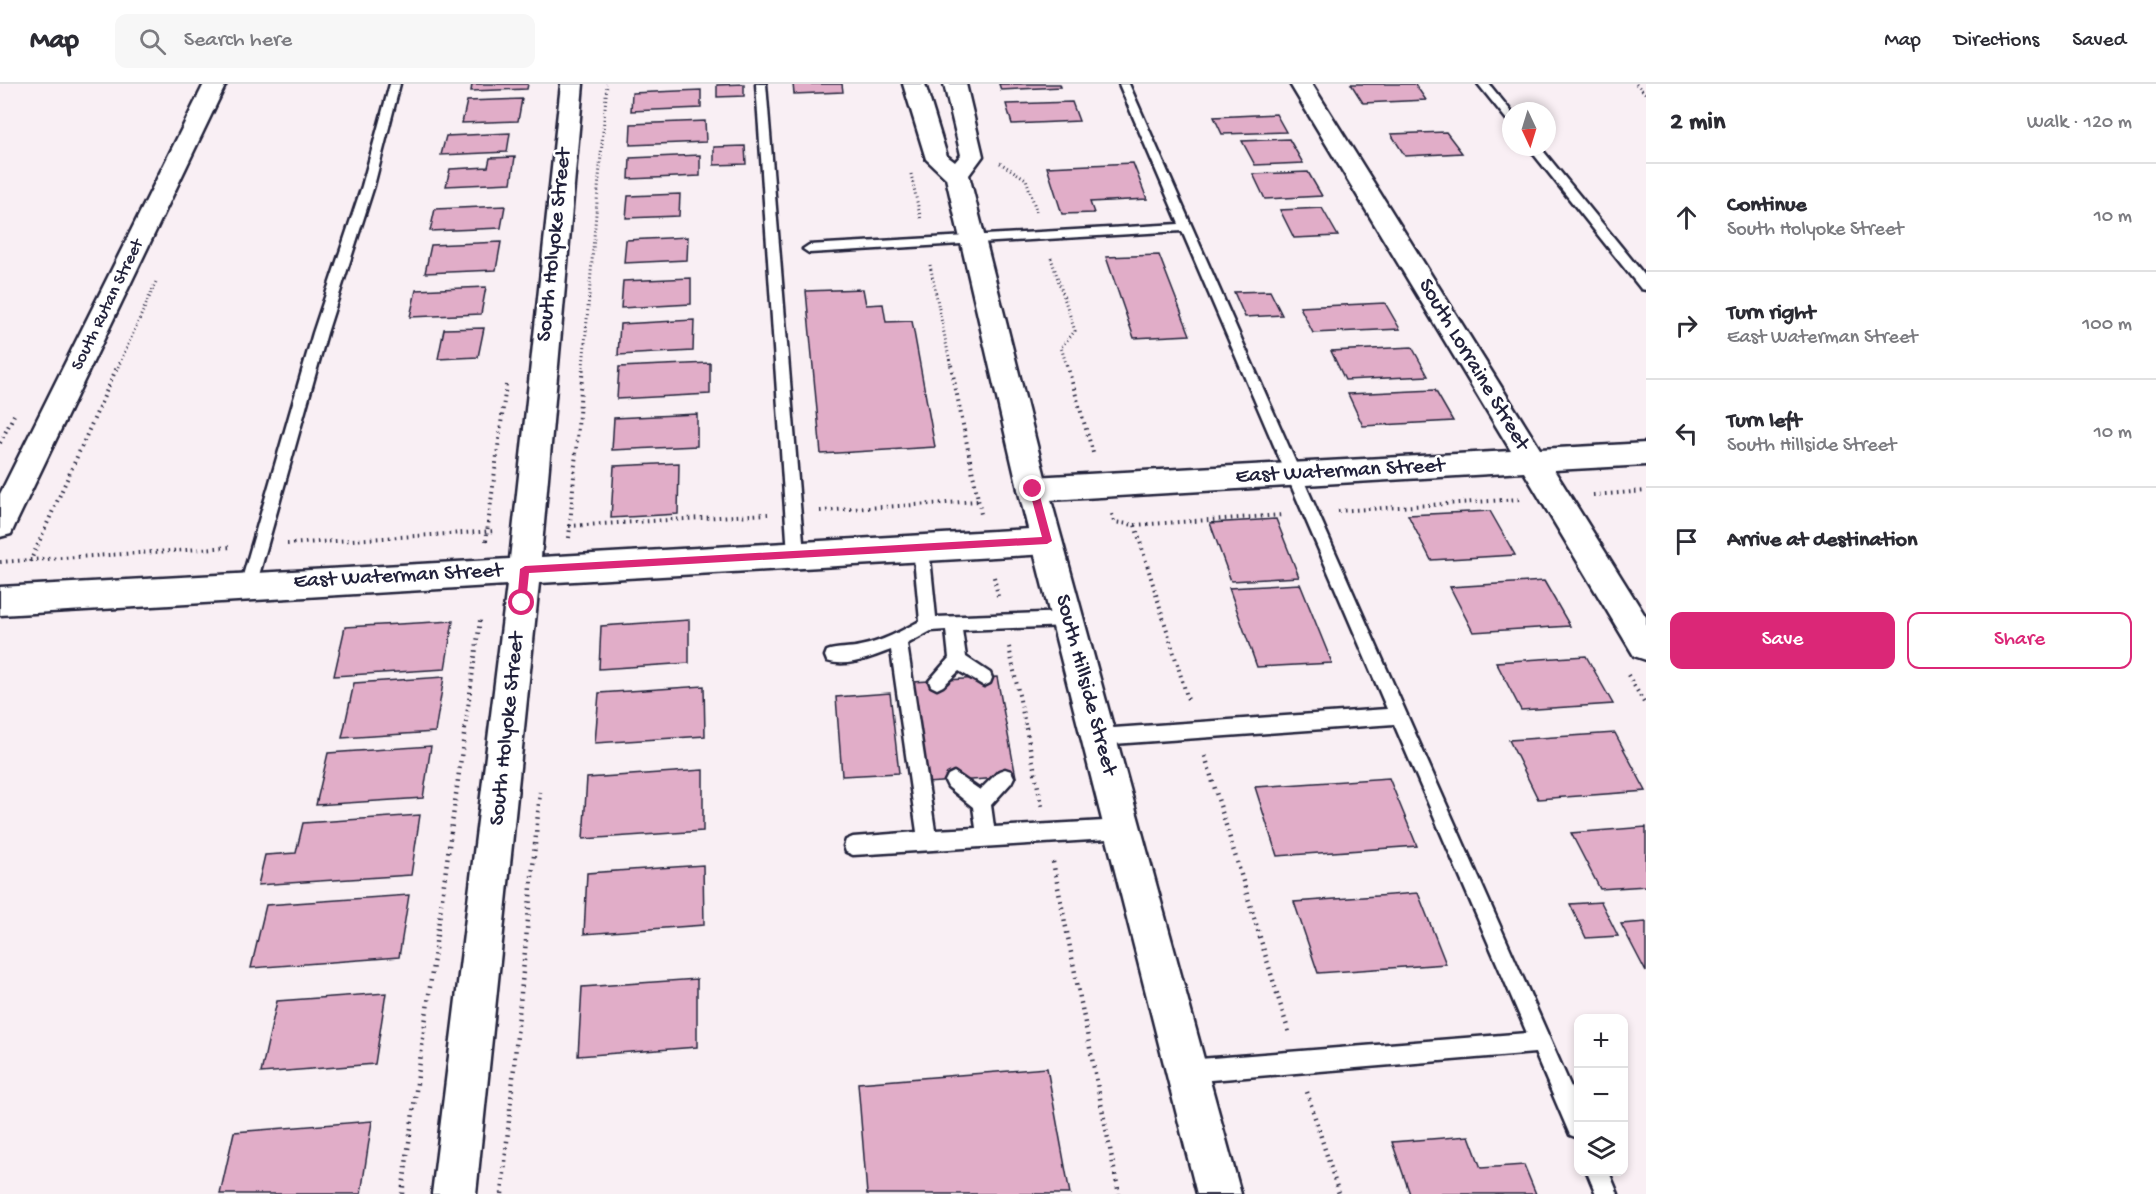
<!DOCTYPE html>
<html lang="en">
<head>
<meta charset="utf-8">
<style>
  body { margin:0; font-family:"Gochi Hand",sans-serif; background:#f7f7f7; color:#2b2b33 }
  .controls { position:absolute; right:18px; bottom:18px; display:grid; overflow:hidden; border-radius:12px; box-shadow:0 3px 9px #0003 }
  .controls button { width:54px; height:54px; display:grid; place-items:center; padding:0; border:0; border-bottom:2px solid #e1e1e2; background:#fff; color:#2b2b33; font:30px sans-serif }
  .compass { position:absolute; left:1502px; top:18px; width:54px; height:54px; border-radius:50%; background:#fff; box-shadow:0 3px 9px #0003; rotate:176deg }
  .stop { position:absolute; width:18px; height:18px; margin:-14px; border:4px solid #db2777; border-radius:50%; background:#fff }
  .stop.end { background:#db2777; border-color:#fff; box-shadow:0 2px 6px #0008 }
  .list { margin:0; padding:0; list-style:none }
  h2 { display:flex; justify-content:space-between; align-items:center; height:78px; margin:0; padding:0 24px; font-size:26px }
  h2 small { font-size:20px; font-weight:400; color:#7c7c81 }
  .list li { display:grid; grid-template-columns:39px 1fr auto; gap:18px; align-items:center; box-sizing:border-box; height:108px; padding:0 24px; border-top:2px solid #e1e1e2 }
  .list b { display:block; font-size:22px; white-space:nowrap }
  .list p { margin:0; font-size:20px; white-space:nowrap; color:#7c7c81 }
  .list em { font-size:20px; font-style:normal; color:#7c7c81 }
  .actions { display:flex; gap:12px; padding:18px 24px }
  .actions a { flex:1; padding:14px 0; border:2px solid #db2777; border-radius:12px; text-align:center; font-size:21px; color:#db2777 }
  .actions .main { background:#db2777; color:#fff }
  .icon { flex:none; width:33px; height:33px; fill:none; stroke:currentColor; stroke-width:2; stroke-linecap:round; stroke-linejoin:round }
  .map { position:relative; flex:none; width:1646px; height:1110px; overflow:hidden }
  header { display:flex; align-items:center; gap:36px; box-sizing:border-box; height:84px; padding:0 30px; background:#fff; border-bottom:2px solid #e1e1e2 }
  header strong { font-size:28px }
  nav { display:flex; gap:33px; margin-inline-start:auto; font-size:21px }
  .search { width:420px; height:54px; background:#f7f7f7; display:flex; align-items:center; gap:15px; box-sizing:border-box; padding:0 21px; border-radius:12px; color:#7c7c81; font-size:22px }
  main { display:flex }
  aside { flex:1; background:#fff }
  .map>svg:first-child { display:block }
  .building { fill:#e1adc8; stroke:#22223b; stroke-width:1.5 }
  .lines { fill:none; stroke-linecap:round; stroke-linejoin:round }
  .lane-casing { stroke:#22223b; stroke-width:5 }
  .street-casing { stroke:#22223b; stroke-width:5 }
  .secondary-casing { stroke:#22223b; stroke-width:5 }
  .path-far2 { stroke:#22223b; stroke-width:3; stroke-dasharray:1 3; stroke-linecap:butt }
  .path-far1 { stroke:#22223b; stroke-width:4; stroke-dasharray:1.5 4.5; stroke-linecap:butt }
  .path { stroke:#22223b; stroke-width:4.5; stroke-dasharray:1.5 5; stroke-linecap:butt }
  .lane { fill:#fff; fill-rule:evenodd }
  .street { fill:#fff; fill-rule:evenodd }
  .secondary { fill:#fff; fill-rule:evenodd }
  .route { fill:#db2777 }
  .labels { text-anchor:middle; dominant-baseline:central; stroke-width:5; stroke-linejoin:round; paint-order:stroke }
  .far-street-label { font-size:18px; fill:#22223b; stroke:#fff }
  .street-label { font-size:22px; fill:#22223b; stroke:#fff }
</style>
</head>
<body>
<header>
<strong>Map</strong>
<div class="search"><svg class="icon" aria-label="search" viewBox="0 0 24 24"><circle cx="10" cy="10" r="6"/><path d="M15 15l6 6"/></svg>Search here</div>
<nav><a>Map</a><a>Directions</a><a>Saved</a></nav>
</header>
<main>
<div class="map">
<svg width="1646" height="1110" viewBox="0 0 1646 1110">
  <rect width="100%" height="100%" fill="#f9eff4"/>
  <filter id="ink" filterUnits="userSpaceOnUse"><feTurbulence type="fractalNoise" baseFrequency=".0167" numOctaves="2"/><feDisplacementMap in="SourceGraphic" scale="12" xChannelSelector="R" yChannelSelector="G"/><feConvolveMatrix kernelMatrix="1 2 1 2 8 2 1 2 1" color-interpolation-filters="sRGB"/></filter>
  <g filter="url(#ink)">
    <!-- building -->
    <g class="building">
      <path d="M472,0H528L527,5L471,7Z"/>
      <path d="M744,0V12L717,13V1Z"/>
      <path d="M793,0H842L843,8L794,10Z"/>
      <path d="M999,0H1060L1061,3L1001,6Z"/>
      <path d="M1351,0H1415L1426,16L1363,19Z"/>
      <path d="M701,6V24L631,27L632,9Z"/>
      <path d="M522,15L518,37L462,39L467,17Z"/>
      <path d="M1072,18L1079,37L1012,40L1006,20Z"/>
      <path d="M1276,30L1286,48L1222,50L1214,33Z"/>
      <path d="M705,37L706,58L630,61L631,40Z"/>
      <path d="M1446,48L1462,69L1405,72L1391,50Z"/>
      <path d="M510,49L507,68L441,71L446,52Z"/>
      <path d="M1289,55L1303,79L1255,81L1242,57Z"/>
      <path d="M745,62L746,80L714,81V63Z"/>
      <path d="M700,71V92L629,95L630,74Z"/>
      <path d="M515,73L511,99L446,102L450,85L488,83L490,74Z"/>
      <path d="M1133,79L1147,115L1090,118L1094,129L1062,130L1047,83Z"/>
      <path d="M1308,88L1322,112L1265,115L1253,90Z"/>
      <path d="M680,110L679,132L626,134L628,112Z"/>
      <path d="M505,122L501,144L430,147L435,125Z"/>
      <path d="M1322,124L1338,152L1294,154L1280,126Z"/>
      <path d="M688,153L687,176L624,179L626,156Z"/>
      <path d="M501,158L496,186L425,189L431,161Z"/>
      <path d="M1159,171L1190,251L1134,254L1106,173Z"/>
      <path d="M691,194V220L621,224L623,197Z"/>
      <path d="M486,203L481,230L410,233L416,206Z"/>
      <path d="M863,205L866,221L883,220L886,238L912,237L935,363L821,370L806,207Z"/>
      <path d="M1270,207L1282,231L1245,233L1234,208Z"/>
      <path d="M1385,219L1400,245L1313,249L1300,223Z"/>
      <path d="M694,236L693,267L618,271L620,240Z"/>
      <path d="M484,244L478,273L438,275L444,245Z"/>
      <path d="M1412,263L1428,292L1345,296L1331,267Z"/>
      <path d="M710,279V310L617,315L619,283Z"/>
      <path d="M1435,306L1453,337L1363,342L1348,310Z"/>
      <path d="M697,330V362L612,366L614,334Z"/>
      <path d="M679,379L678,430L611,434L614,382Z"/>
      <path d="M1490,427L1515,471L1431,476L1408,431Z"/>
      <path d="M1276,435L1299,493L1231,497L1210,439Z"/>
      <path d="M1544,497L1570,542L1473,548L1450,503Z"/>
      <path d="M1300,500L1332,579L1257,583L1229,504Z"/>
      <path d="M689,536V579L599,585L601,542Z"/>
      <path d="M453,537L445,585L334,592L345,543Z"/>
      <path d="M1586,572L1613,620L1521,626L1496,578Z"/>
      <path d="M444,593L435,648L342,654L354,599Z"/>
      <path d="M997,593L1016,693L926,699L913,598Z"/>
      <path d="M704,602L705,652L595,659L599,609Z"/>
      <path d="M890,609L899,689L842,692L836,613Z"/>
      <path d="M1615,649L1646,707L1538,715L1509,656Z"/>
      <path d="M431,662L423,714L316,721L328,669Z"/>
      <path d="M703,686V747L583,755L587,694Z"/>
      <path d="M1389,694L1417,762L1277,772L1255,703Z"/>
      <path d="M420,731L411,791L258,801L265,771L296,769L303,739Z"/>
      <path d="M1646,743V802L1600,805L1571,749Z"/>
      <path d="M703,781L704,841L584,850L587,789Z"/>
      <path d="M1418,809L1446,880L1318,889L1294,818Z"/>
      <path d="M409,811L399,873L251,884L266,821Z"/>
      <path d="M1601,818L1618,852L1586,854L1570,820Z"/>
      <path d="M1646,838V888L1621,840Z"/>
      <path d="M697,895V963L578,972L582,903Z"/>
      <path d="M386,909L375,980L261,989L277,917Z"/>
      <path d="M1047,984L1070,1110H867L858,999Z"/>
      <path d="M372,1037L361,1110H220L234,1048Z"/>
      <path d="M1469,1052L1481,1084L1524,1081L1536,1110H1410L1392,1058Z"/>
    </g>
    <g class="lines">
      <defs>
        <g id="lane">
          <path d="M390,0H400L374,102L327,249L256,502L254,507L248,509L242,507L240,502L313,249L362,102Z"/>
          <path d="M756,0H766L804,470L802,475L796,476L790,475L788,470Z"/>
          <path d="M1119,0H1129L1578,1019V1054L1570,1051L1535,969L1187,998L1180,994L1176,987L1180,980L1187,976L1527,949L1394,640L1099,661L1093,659L1090,653L1093,647L1099,645L1387,625L1182,147L809,169L803,165L809,161L1179,140Z"/>
          <path d="M1478,0H1489L1511,27V37L1507,36Z"/>
          <path d="M1528,63H1540L1646,193V206L1641,205Z"/>
          <path d="M921,458L926,460L929,464L936,533L1068,528L1074,530L1076,535L1074,540L1068,542L962,546L966,573L990,589L992,594L990,599L984,602L959,587L943,602L937,605L931,602L929,597L949,574L946,546L931,547L907,560L935,746L976,744L973,723L948,703L945,697L948,691L954,688L980,706L999,687L1005,685L1011,687L1014,693L1011,699L991,721L994,743L1123,736L1130,739L1132,745L1130,751L1123,754L853,771L846,768L844,762L846,756L853,753L917,748L891,566C872,573 847,584 827,577L825,572L827,567C838,563 849,565 860,562C882,558 901,547 920,537L913,464L916,460Z"/>
          <path d="M1587,1088H1609L1618,1110H1596Z"/>
        </g>
        <g id="street">
          <path d="M204,0H226L15,441L11,450L0,453V410Z"/>
          <path d="M561,0H583L541,473L1047,444L1058,448L1062,457L1058,466L1047,470L539,499L476,1110H432L507,501L0,531V503L510,475Z"/>
          <path d="M1290,0H1312L1540,365L1646,359V381L1554,386L1646,533V576L1634,572L1524,388L1033,417L1022,413L1018,405L1022,397L1033,393L1511,367Z"/>
        </g>
        <path id="secondary" d="M903,0H925L947,72L955,78L961,71L944,0H966L983,72L969,91L1048,405L1241,1110H1197L1018,405L946,94L926,75Z"/>
      </defs>
      <!-- lane casing -->
      <use href="#lane" class="lane-casing"/>
      <!-- street casing -->
      <use href="#street" class="street-casing"/>
      <!-- secondary casing -->
      <use href="#secondary" class="secondary-casing"/>
      <!-- path-far2 -->
      <g class="path-far2">
        <path d="M1636,0L1646,10"/>
        <path d="M1000,79L1026,95L1037,129"/>
        <path d="M911,90L921,136"/>
        <path d="M1051,174L1075,247L1061,263L1067,283"/>
        <path d="M930,181L951,283"/>
        <path d="M118,283L156,198"/>
        <path d="M583,283L607,0"/>
      </g>
      <!-- path-far1 -->
      <g class="path-far1">
        <path d="M951,281L981,430"/>
        <path d="M1067,281L1094,372"/>
        <path d="M0,359L14,331"/>
        <path d="M1593,411L1646,407"/>
        <path d="M820,427L978,417"/>
        <path d="M1338,427L1520,415"/>
        <path d="M1112,430L1114,438L1135,441L1189,619"/>
        <path d="M1135,441L1283,431"/>
        <path d="M569,442L768,430"/>
        <path d="M569,454L583,281"/>
        <path d="M486,457L506,301"/>
        <path d="M287,460L495,447"/>
        <path d="M0,478L232,463"/>
        <path d="M30,478L118,281"/>
        <path d="M994,493L998,512"/>
        <path d="M1009,563L1026,645"/>
        <path d="M1628,591L1646,622"/>
        <path d="M465,645L480,536"/>
      </g>
      <!-- path -->
      <g class="path">
        <path d="M1026,644L1042,723"/>
        <path d="M1205,672L1289,949"/>
        <path d="M1053,778L1119,1110"/>
        <path d="M1307,1008L1339,1110"/>
        <path d="M402,1110L465,644"/>
        <path d="M502,1110L540,708"/>
      </g>
      <!-- lane -->
      <use href="#lane" class="lane"/>
      <!-- street -->
      <use href="#street" class="street"/>
      <!-- secondary -->
      <use href="#secondary" class="secondary"/>
    </g>
  </g>
  <!-- route -->
  <path class="route" d="M1033,402L1038,405L1052,457L1047,460L529,489L526,519L522,523L517,519L520,485L525,482L1042,453L1029,405Z"/>
  <g class="labels">
    <!-- far-street labels -->
    <g class="far-street-label">
      <text transform="translate(108 221) rotate(-64)">South Rutan Street</text>
    </g>
    <!-- street labels -->
    <g class="street-label">
      <text transform="translate(555 161) rotate(-84)">South Holyoke Street</text>
      <text transform="translate(1473 281) rotate(59)">South Lorraine Street</text>
      <text transform="translate(1340 388) rotate(-3)">East Waterman Street</text>
      <text transform="translate(398 493) rotate(-3)">East Waterman Street</text>
      <text transform="translate(1085 601) rotate(75)">South Hillside Street</text>
      <text transform="translate(508 645) rotate(-84)">South Holyoke Street</text>
    </g>
  </g>
</svg>
<div class="controls">
<button>+</button>
<button>−</button>
<button><svg class="icon" aria-label="layers" viewBox="0 0 24 24"><path d="M12 4l9 5-9 5-9-5zM3 14l9 5 9-5"/></svg></button>
</div>
<svg class="compass" viewBox="-18 -18 36 36"><path d="M0-13l5 13h-10z" fill="#e53935"/><path d="M0 13l5-13h-10z" fill="#7c7c81"/></svg>
<div class="stop" style="left:522px;top:519px"></div>
<div class="stop end" style="left:1033px;top:405px"></div>
</div>
<aside>
<h2>2 min<small>Walk · 120 m</small></h2>
<ul class="list">
<li><svg class="icon" aria-label="ahead" viewBox="0 0 24 24"><path d="M12 20V5M6 11l6-6 6 6"/></svg><div><b>Continue</b><p>South Holyoke Street</p></div><em>10 m</em></li>
<li><svg class="icon" aria-label="right" viewBox="0 0 24 24"><path d="M7 20v-9h11M14 6l5 5-5 5"/></svg><div><b>Turn right</b><p>East Waterman Street</p></div><em>100 m</em></li>
<li><svg class="icon" aria-label="left" viewBox="0 0 24 24"><path d="M17 20v-9H6M10 6l-5 5 5 5"/></svg><div><b>Turn left</b><p>South Hillside Street</p></div><em>10 m</em></li>
<li><svg class="icon" aria-label="arrive" viewBox="0 0 24 24"><path d="M6 21V4h12l-3 4 3 4H6"/></svg><div><b>Arrive at destination</b></div></li>
</ul>
<div class="actions"><a class="main">Save</a><a>Share</a></div>
</aside>
</main>
</body>
</html>
